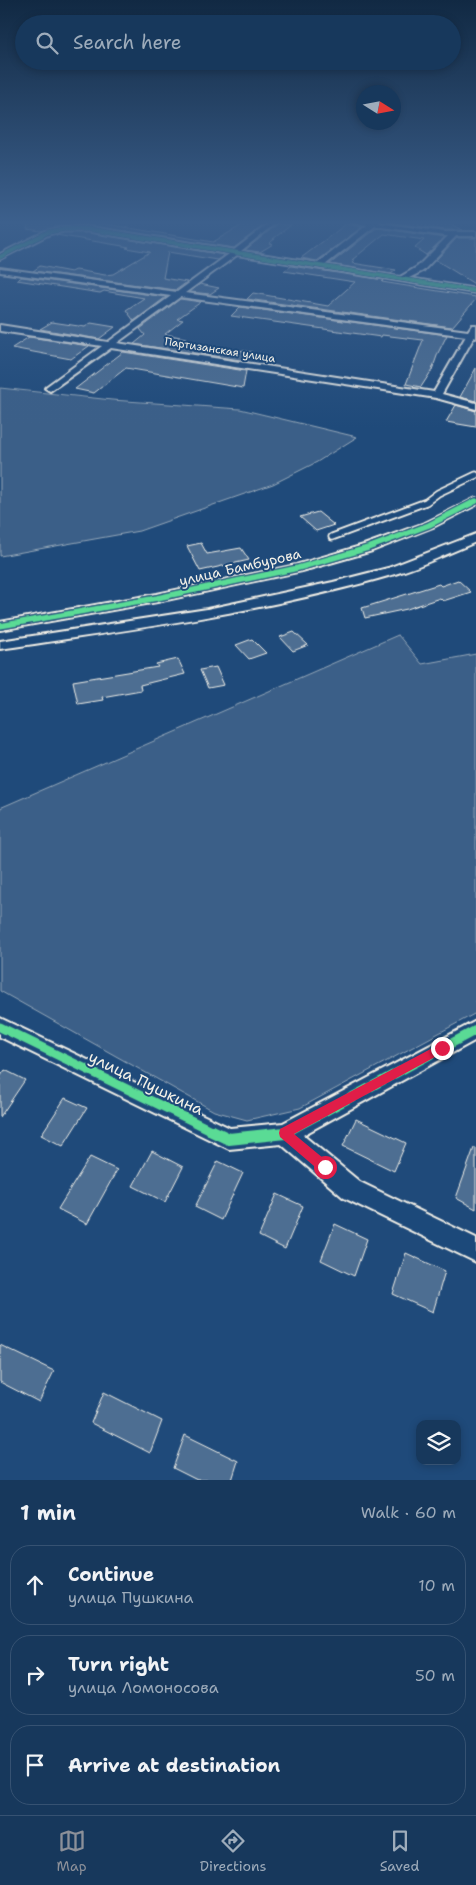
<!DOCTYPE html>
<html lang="en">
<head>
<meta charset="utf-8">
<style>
  body { margin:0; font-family:"Shantell Sans",sans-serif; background:#244365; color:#f1f3f6 }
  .controls { position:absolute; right:15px; bottom:15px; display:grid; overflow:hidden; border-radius:10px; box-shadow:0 2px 8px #0003 }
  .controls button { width:45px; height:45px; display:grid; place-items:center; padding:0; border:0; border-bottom:1px solid #365272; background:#17385c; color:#f1f3f6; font:25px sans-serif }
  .compass { position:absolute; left:356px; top:85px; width:45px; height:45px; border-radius:50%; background:#17385c; box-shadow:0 2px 8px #0003; rotate:101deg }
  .stop { position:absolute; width:15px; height:15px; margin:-11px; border:4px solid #e11d48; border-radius:50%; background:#fff }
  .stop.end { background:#e11d48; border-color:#fff; box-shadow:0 1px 5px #0008 }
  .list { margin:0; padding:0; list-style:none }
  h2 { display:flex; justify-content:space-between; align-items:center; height:65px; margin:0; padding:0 20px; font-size:21px }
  h2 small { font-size:16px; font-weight:400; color:#9eacbb }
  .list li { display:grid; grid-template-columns:32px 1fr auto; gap:15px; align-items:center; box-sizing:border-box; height:80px; margin:0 10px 10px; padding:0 10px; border:1px solid #365272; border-radius:20px }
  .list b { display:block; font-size:19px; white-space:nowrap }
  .list p { margin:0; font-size:16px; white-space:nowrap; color:#9eacbb }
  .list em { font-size:16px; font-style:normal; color:#9eacbb }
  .icon { flex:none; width:28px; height:28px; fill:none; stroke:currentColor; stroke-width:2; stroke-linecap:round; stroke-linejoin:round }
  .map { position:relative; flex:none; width:476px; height:1480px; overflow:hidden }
  .search { position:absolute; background:#17385c; box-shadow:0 2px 8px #0003; left:15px; right:15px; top:15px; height:55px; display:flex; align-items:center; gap:12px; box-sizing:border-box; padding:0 18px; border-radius:28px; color:#9eacbb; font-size:19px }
  .sheet { height:335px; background:#17385c }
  nav { display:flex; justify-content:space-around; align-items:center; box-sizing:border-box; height:70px; border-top:1px solid #365272; background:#17385c; font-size:14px; color:#9eacbb }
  nav a { display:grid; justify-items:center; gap:2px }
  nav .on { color:#8c9099 }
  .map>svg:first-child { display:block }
  .green { fill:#3a5f88; stroke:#97a8b8 }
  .building { fill:#4d6e92; stroke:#f4f1e8 }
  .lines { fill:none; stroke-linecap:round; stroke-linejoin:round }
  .lane-casing { stroke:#f4f1e8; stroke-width:9 }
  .street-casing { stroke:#f4f1e8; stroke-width:4 }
  .lane { stroke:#1f4a7a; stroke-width:5.5 }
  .street { fill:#1f4a7a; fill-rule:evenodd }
  .cycleway-far3-casing { stroke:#1f4a7a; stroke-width:5 }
  .cycleway-far2-casing { stroke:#1f4a7a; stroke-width:8 }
  .cycleway-far1-casing { stroke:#1f4a7a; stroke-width:12 }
  .cycleway-casing { stroke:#1f4a7a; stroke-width:15 }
  .cycleway-far3 { stroke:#5adb95; stroke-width:4 }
  .cycleway-far2 { stroke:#5adb95; stroke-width:5.5 }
  .cycleway-far1 { stroke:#5adb95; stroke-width:9 }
  .cycleway { stroke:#5adb95; stroke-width:12 }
  .route { fill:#e11d48 }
  .labels { text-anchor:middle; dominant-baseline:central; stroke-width:4; stroke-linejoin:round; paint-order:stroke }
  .far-street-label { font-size:11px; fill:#f4f1e8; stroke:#1f4a7a }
  .street-label { font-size:14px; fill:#f4f1e8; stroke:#1f4a7a }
  .near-street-label { font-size:16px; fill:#f4f1e8; stroke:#1f4a7a }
</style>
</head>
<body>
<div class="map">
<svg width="476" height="1480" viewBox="0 0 476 1480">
  <rect width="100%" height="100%" fill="#1f4a7a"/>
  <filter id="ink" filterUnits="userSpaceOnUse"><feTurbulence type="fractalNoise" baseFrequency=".02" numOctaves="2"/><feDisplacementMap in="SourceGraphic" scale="10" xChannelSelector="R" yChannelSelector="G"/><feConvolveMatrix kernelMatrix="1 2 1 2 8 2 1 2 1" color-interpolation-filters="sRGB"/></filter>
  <g filter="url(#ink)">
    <!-- green -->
    <g class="green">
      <path d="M0,388L112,400L240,409L357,437L317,462L273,484L139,531L0,556Z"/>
      <path d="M398,635L422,664L476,654V1013L300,1108L247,1120L214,1111L0,991V808Z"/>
    </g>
    <!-- building -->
    <g class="building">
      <path d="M28,221H88L213,242L249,221L268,222L234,248L88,225H64L41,231L27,229Z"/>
      <path d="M389,221H445L462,230H445L387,222Z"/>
      <path d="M278,224L291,225L273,239H275L269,243L273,244L260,252L245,250Z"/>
      <path d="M346,224L362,227L317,261L301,258Z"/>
      <path d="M375,229L379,228L444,238L426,255L415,248L424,240L384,234L352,260H355L352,263L396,270L391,274L330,264Z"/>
      <path d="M64,233H88L224,255L217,260L168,252L163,278L187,282L176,290L33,271L40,266L71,272L76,270L105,275L113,274L150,252L126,248L129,247L56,235Z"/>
      <path d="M457,238H476V285L436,260Z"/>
      <path d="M291,266L384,280L382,282L476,297V299L452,327L247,299L253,293L328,306L355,282L284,271Z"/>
      <path d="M22,277L166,297L134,321L126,310L144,298L104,291L100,293L17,280Z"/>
      <path d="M200,284L219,288L210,294L190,292Z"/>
      <path d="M180,299L201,302L177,319L183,320L165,334L186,338L180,343L252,352L247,361L134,344L145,335L140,329Z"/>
      <path d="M240,307L447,335L438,353L432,370L421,387L406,384L423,340L382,335L381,337L231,316Z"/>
      <path d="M52,322L85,327L91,323L115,327L99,339L40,329Z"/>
      <path d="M29,337L89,346L71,359L12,348Z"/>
      <path d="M123,352L246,371L243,388L126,368L94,393L75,389Z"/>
      <path d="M476,368V401L460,397Z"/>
      <path d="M456,405L476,411V427L446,422Z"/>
      <path d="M318,512L334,525L316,531L300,517Z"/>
      <path d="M201,543L207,554L241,548L249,560L200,571L187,546Z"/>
      <path d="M458,580L471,592L443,601L440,598L407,609L365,618L362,608L439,584L441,586Z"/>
      <path d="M294,632L308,645L293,651L280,637Z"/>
      <path d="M252,639L266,653L249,659L236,645Z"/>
      <path d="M178,659L185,674L140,685L141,690L102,697L103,700L78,704L73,681L158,667L156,664Z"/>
      <path d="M216,667L224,685L208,688L200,670Z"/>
      <path d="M5,1070L25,1080L0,1117V1077Z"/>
      <path d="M65,1098L87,1108L63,1146L41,1135Z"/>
      <path d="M356,1119L406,1143L394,1171L343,1146Z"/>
      <path d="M474,1148H476V1209L456,1198Z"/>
      <path d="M152,1151L183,1167L165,1202L133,1186Z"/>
      <path d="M90,1157L117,1170L87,1224L58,1209Z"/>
      <path d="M218,1161L243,1173L221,1220L195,1207Z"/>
      <path d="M277,1194L303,1206L285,1249L259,1236Z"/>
      <path d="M335,1224L367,1239L354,1276L321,1260Z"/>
      <path d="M406,1253L445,1271L433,1312L393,1294Z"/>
      <path d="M0,1345L54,1371L39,1402L0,1382Z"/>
      <path d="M104,1392L162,1421L150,1453L91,1423Z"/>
      <path d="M185,1435L238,1461L232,1480H197L173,1468Z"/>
    </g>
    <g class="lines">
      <defs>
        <path id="lane" d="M332,537L426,502L438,493L476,475"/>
        <g id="street">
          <path d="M272,221H278L241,251L318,263L367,225L350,222L349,221H380L379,223L445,232H476V236H456L423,271L409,278L476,289V293L237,255L185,293L468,331L472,325H476V338L474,337L442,394L476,403V409L436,398L111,348L50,391L45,388L47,386L102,346L0,331V325L108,342L171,296L0,272V268L177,292L229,254L88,231H64L50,234L0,259V254L46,231L64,227H88L234,250ZM375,226L445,236H448L417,267L400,277L325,265ZM180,297L466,336L434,392L117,343Z"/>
          <path d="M476,498V505L433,527L372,551L302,571L157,602L0,630V622L157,594L296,565L364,545L425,523Z"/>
          <path d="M476,534V542C449,553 422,566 395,574C266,612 132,629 0,649V641L207,609L333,582L388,568Z"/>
          <path d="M0,1018L230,1128L283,1123L476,1021V1040L303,1135L360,1182L476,1238V1262L344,1198L281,1144L229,1149L0,1037Z"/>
        </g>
      </defs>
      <!-- lane casing -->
      <use href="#lane" class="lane-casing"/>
      <!-- street casing -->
      <use href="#street" class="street-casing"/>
      <!-- lane -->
      <use href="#lane" class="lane"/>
      <!-- street -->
      <use href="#street" class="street"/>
      <defs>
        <path id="cycleway-far3" d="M0,257L48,232L64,229H88L476,291"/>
        <path id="cycleway-far2" d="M0,626L157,598L298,568L368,548L429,525L476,501"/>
        <g id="cycleway-far1">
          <path d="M0,1027L215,1132"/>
          <path d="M287,1132L476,1030"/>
        </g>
        <path id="cycleway" d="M212,1131L229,1139L285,1133L289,1131"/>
      </defs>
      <!-- cycleway-far3 casing -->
      <use href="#cycleway-far3" class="cycleway-far3-casing"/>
      <!-- cycleway-far2 casing -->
      <use href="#cycleway-far2" class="cycleway-far2-casing"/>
      <!-- cycleway-far1 casing -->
      <use href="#cycleway-far1" class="cycleway-far1-casing"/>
      <!-- cycleway casing -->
      <use href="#cycleway" class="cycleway-casing"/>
      <!-- cycleway-far3 -->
      <use href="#cycleway-far3" class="cycleway-far3"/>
      <!-- cycleway-far2 -->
      <use href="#cycleway-far2" class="cycleway-far2"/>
      <!-- cycleway-far1 -->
      <use href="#cycleway-far1" class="cycleway-far1"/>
      <!-- cycleway -->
      <use href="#cycleway" class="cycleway"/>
    </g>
  </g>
  <!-- sky -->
  <linearGradient id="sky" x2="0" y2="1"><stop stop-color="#112943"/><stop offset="0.52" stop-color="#3c608d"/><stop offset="1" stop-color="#3c608d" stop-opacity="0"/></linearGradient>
  <rect width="476" height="428" fill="url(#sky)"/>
  <!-- route -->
  <path class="route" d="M442,1043L446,1045L448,1048L446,1051L294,1134L329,1163L331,1167L329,1172L325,1173L321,1172L280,1137L279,1133L280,1129Z"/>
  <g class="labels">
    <!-- far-street labels -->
    <g class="far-street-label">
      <text transform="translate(220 350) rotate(9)">Партизанская улица</text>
    </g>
    <!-- street labels -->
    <g class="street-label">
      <text transform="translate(240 567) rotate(-13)">улица Бамбурова</text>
    </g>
    <!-- near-street labels -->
    <g class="near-street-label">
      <text transform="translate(146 1083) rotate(26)">улица Пушкина</text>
    </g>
  </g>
</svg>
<div class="controls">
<button><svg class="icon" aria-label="layers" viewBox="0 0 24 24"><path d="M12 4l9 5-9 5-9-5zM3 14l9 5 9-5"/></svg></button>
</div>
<svg class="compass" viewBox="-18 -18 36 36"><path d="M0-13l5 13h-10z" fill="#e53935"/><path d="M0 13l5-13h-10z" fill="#9eacbb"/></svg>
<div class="stop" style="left:325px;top:1167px"></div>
<div class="stop end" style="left:442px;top:1048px"></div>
<div class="search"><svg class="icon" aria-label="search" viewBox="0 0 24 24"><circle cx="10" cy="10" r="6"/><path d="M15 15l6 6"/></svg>Search here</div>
</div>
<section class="sheet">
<h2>1 min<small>Walk · 60 m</small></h2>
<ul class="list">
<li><svg class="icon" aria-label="ahead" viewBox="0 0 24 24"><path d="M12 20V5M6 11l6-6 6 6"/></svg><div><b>Continue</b><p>улица Пушкина</p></div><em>10 m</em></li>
<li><svg class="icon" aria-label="right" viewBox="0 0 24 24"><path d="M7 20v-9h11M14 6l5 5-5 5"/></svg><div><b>Turn right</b><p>улица Ломоносова</p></div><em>50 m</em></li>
<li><svg class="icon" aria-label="arrive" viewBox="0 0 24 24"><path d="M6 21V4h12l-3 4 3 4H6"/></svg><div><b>Arrive at destination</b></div></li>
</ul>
</section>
<nav>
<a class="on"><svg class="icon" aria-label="map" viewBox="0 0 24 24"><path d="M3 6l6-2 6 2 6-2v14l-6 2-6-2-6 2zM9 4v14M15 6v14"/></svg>Map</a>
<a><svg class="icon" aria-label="directions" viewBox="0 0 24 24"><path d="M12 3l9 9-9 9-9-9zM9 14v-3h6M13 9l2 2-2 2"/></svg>Directions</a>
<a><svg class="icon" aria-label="saved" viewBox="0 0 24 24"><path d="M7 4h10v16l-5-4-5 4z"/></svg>Saved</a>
</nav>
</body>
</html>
